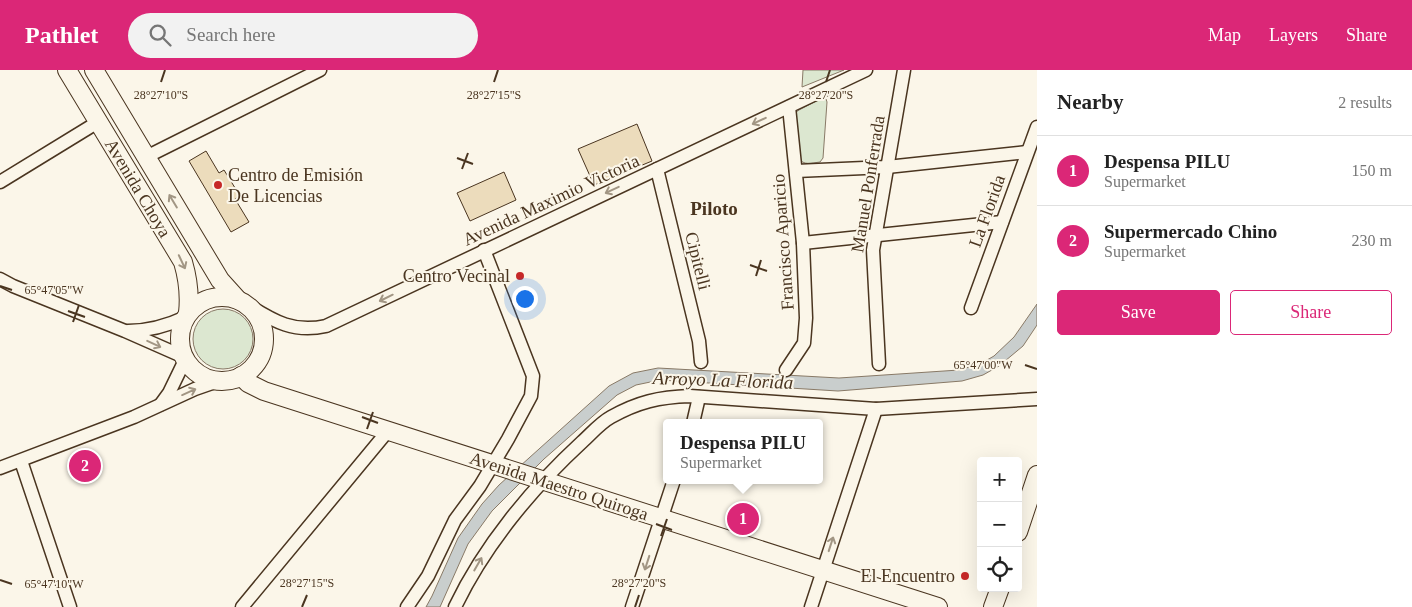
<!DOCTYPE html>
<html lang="en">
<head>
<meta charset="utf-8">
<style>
  body { margin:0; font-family:"Times New Roman",serif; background:#f2f2f2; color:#222 }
  .controls { position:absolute; right:15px; bottom:15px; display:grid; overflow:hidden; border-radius:5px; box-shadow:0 5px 20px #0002 }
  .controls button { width:45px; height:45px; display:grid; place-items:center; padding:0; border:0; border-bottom:1px solid #e0e0e0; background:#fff; color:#222; font:25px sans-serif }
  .you { position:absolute; left:524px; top:228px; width:18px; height:18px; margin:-12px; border:4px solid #fff; border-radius:50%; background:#1a73e8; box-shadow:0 0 0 8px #1a73e833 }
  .badge { display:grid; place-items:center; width:32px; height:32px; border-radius:50%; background:#db2777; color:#fff; font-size:16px; font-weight:700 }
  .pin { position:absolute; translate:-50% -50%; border:2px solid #fff; box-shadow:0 1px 5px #0006 }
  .popup { position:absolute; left:663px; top:349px; width:160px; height:65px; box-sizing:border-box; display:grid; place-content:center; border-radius:5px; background:#fff; filter:drop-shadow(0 1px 4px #0005); font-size:16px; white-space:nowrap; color:#767676 }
  .popup b { font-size:19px; color:#222 }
  .popup::after { content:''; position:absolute; left:50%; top:100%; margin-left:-10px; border:10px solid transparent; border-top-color:#fff }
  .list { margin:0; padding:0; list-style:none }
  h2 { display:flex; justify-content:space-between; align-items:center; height:65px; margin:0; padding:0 20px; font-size:21px }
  h2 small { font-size:16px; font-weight:400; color:#767676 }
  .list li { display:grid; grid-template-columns:32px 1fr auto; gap:15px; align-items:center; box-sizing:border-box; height:70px; padding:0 20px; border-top:1px solid #e0e0e0 }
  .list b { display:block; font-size:19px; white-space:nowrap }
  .list p { margin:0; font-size:16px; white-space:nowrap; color:#767676 }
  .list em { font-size:16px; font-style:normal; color:#767676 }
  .actions { display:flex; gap:10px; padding:15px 20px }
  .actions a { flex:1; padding:11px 0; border:1px solid #db2777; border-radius:5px; text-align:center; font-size:18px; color:#db2777 }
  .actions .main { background:#db2777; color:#fff }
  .icon { flex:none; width:28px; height:28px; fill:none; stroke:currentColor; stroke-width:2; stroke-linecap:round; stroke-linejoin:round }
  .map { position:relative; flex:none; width:1037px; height:537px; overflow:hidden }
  header { display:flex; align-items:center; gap:30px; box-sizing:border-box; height:70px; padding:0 25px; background:#db2777; color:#fff }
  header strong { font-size:24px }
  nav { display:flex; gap:28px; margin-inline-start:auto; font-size:18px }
  .search { width:350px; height:45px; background:#f2f2f2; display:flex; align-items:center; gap:12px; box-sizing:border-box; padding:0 18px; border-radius:28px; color:#767676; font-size:19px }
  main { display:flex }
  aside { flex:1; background:#fff }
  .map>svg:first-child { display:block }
  .green { fill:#dce7d0; stroke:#887966 }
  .water { fill:#c9cecd; stroke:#887966 }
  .building { fill:#ecdcbc; stroke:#4a3520 }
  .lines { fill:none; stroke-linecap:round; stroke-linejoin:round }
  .street-casing { stroke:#4a3520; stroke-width:15 }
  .secondary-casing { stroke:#4a3520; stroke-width:20 }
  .street { stroke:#fbf6e9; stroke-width:12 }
  .secondary { stroke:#fbf6e9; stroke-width:18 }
  .oneway { stroke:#a29684 }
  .ticks { fill:none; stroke:#4a3520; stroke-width:2 }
  .poi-dot { fill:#c62828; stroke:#fbf6e9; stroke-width:2 }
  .labels { text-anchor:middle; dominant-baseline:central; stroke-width:4; stroke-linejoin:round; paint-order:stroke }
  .poi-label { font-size:18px; fill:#4a3520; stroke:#fbf6e9; text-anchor:end }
  .street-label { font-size:18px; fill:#4a3520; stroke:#fbf6e9 }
  .neighbourhood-label { font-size:19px; font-weight:bold; fill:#4a3520; stroke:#fbf6e9 }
  .water-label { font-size:19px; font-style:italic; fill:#4a3520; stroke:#fbf6e9 }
  .ticks-label { font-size:12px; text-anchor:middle; fill:#4a3520; stroke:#fbf6e9; stroke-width:4; stroke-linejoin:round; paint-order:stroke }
</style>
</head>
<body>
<header>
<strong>Pathlet</strong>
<div class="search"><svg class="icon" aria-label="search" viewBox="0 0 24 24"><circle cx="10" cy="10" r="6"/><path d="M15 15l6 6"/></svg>Search here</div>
<nav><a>Map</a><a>Layers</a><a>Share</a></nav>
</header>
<main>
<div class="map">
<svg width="1037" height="537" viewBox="0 0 1037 537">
  <rect width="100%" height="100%" fill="#fbf6e9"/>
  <!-- green -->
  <g class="green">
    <path d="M803,0H844L802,17Z"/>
    <path d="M822,28L826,29L827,32L823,88L820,92C812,93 803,96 799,88L795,43L799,40Z"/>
    <circle cx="223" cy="269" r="30"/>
  </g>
  <!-- water -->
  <path class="water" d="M1037,234V255L1023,276L999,296L983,305L962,311L838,321L660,310L636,315L617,325L544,389L492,441L468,474L440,537H426L432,526L458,468L482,434L499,415L609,316L633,303L658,298L839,308L959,300L980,294L994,286L1014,267Z"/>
  <!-- building -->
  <g class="building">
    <path d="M637,54L652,91L594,115L578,79Z"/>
    <path d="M206,81L219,103L224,100L240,126L235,129L249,152L231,162L189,91Z"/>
    <path d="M504,102L516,130L470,151L457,123Z"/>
  </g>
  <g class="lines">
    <defs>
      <g id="street">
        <path d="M146,87L320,0"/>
        <path d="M657,99L699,271L701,292"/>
        <path d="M796,101L887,97L1027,82"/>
        <path d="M0,112L98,52"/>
        <path d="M803,173L1002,152"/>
        <path d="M0,209L13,216L125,261L184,287"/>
        <path d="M248,235C275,252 294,263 326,256L866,0"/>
        <path d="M971,238L1037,57"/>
        <path d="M128,261C149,261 167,256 186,247"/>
        <path d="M879,294L873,180L904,0"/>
        <path d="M786,300L804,273L806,248L803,173L789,37"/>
        <path d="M161,334L169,323L185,290"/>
        <path d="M693,353L699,327"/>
        <path d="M21,391L70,537"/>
        <path d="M0,398L134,347L195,319L218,311"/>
        <path d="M242,537L387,362"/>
        <path d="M407,537L428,506L455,450L480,416L508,369L531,326L533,306L484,180"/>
        <path d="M455,537C484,476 532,418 582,372C591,364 600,353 611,347C638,332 659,327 690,326L876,339L1037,329"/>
        <path d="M632,537L674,410"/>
        <path d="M811,537L876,339"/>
      </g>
      <g id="secondary">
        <path d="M67,0L183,192C188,209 190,225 188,243"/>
        <path d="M94,0L220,210L238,230"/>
        <circle cx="222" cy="269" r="42"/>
        <path d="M241,306L248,313L264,321L938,537"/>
        <path d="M1018,462L1037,405"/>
        <path d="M993,537L1000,518"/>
      </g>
    </defs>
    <!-- street casing -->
    <use href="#street" class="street-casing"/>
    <!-- secondary casing -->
    <use href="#secondary" class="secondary-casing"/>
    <!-- street -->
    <use href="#street" class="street"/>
    <!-- secondary -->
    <use href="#secondary" class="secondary"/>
  </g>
  <!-- one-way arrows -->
  <defs><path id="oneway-shaft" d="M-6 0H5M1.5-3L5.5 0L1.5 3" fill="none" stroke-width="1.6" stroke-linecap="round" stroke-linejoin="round" transform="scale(1.25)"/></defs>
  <g class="oneway">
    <use href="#oneway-shaft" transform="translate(759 51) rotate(155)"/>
    <use href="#oneway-shaft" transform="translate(612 120) rotate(155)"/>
    <use href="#oneway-shaft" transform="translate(173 131) rotate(-121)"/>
    <use href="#oneway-shaft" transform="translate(182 192) rotate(65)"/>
    <use href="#oneway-shaft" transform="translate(386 228) rotate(154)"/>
    <use href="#oneway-shaft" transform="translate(154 274) rotate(25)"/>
    <use href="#oneway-shaft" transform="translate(189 322) rotate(-24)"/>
    <use href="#oneway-shaft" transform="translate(831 474) rotate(-72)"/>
    <use href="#oneway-shaft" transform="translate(647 493) rotate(108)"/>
    <use href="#oneway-shaft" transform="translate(478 494) rotate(-60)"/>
  </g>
  <!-- ticks -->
  <path class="ticks" d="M161,12L165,0M494,12L498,0M826,12L830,0M457,88L473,94M462,99L468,83M750,195L767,201M756,206L761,190M0,216L12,220M68,241L85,247M73,252L79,235M1025,295L1037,299M362,347L378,353M367,359L373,342M656,454L672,460M661,466L667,449M0,510L12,514M302,537L307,525M635,537L639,525"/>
  <!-- markers -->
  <g class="poi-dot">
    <circle cx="218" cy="115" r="5"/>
    <circle cx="520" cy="206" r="5"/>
    <circle cx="965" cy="506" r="5"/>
  </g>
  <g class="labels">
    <!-- poi labels -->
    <g class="poi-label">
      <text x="228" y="105" text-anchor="start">Centro de Emisión<tspan x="228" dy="21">De Licencias</tspan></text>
      <text x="510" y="206">Centro Vecinal</text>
      <text x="955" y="506">El Encuentro</text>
    </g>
    <!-- street labels -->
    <g class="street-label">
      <text transform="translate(868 114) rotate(-81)">Manuel Ponferrada</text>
      <text transform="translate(138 118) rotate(59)">Avenida Choya</text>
      <text transform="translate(551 130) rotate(-25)">Avenida Maximio Victoria</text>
      <text transform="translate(987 141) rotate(-70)">La Florida</text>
      <text transform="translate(783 172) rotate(-94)">Francisco Aparicio</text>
      <text transform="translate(698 191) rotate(76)">Cipitelli</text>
      <text transform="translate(559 416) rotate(18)">Avenida Maestro Quiroga</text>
    </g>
    <!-- neighbourhood labels -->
    <g class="neighbourhood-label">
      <text x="714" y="138">Piloto</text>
    </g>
    <!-- water labels -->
    <g class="water-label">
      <text transform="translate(723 310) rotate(2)">Arroyo La Florida</text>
    </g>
  </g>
  <g class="ticks-label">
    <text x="161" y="29">28°27'10"S</text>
    <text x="494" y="29">28°27'15"S</text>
    <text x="826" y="29">28°27'20"S</text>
    <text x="54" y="224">65°47'05"W</text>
    <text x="983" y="299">65°47'00"W</text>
    <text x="307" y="517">28°27'15"S</text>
    <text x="639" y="517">28°27'20"S</text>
    <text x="54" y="518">65°47'10"W</text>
  </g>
</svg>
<div class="controls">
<button>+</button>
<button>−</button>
<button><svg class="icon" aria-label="locate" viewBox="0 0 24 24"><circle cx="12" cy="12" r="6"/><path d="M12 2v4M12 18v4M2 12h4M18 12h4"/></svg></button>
</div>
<div class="you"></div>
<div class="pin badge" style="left:743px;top:449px">1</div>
<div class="popup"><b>Despensa PILU</b>Supermarket</div>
<div class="pin badge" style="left:85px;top:396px">2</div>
</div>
<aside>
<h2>Nearby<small>2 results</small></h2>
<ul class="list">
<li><span class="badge">1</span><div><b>Despensa PILU</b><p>Supermarket</p></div><em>150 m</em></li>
<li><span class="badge">2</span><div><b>Supermercado Chino</b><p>Supermarket</p></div><em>230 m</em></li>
</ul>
<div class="actions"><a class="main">Save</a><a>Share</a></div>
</aside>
</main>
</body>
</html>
